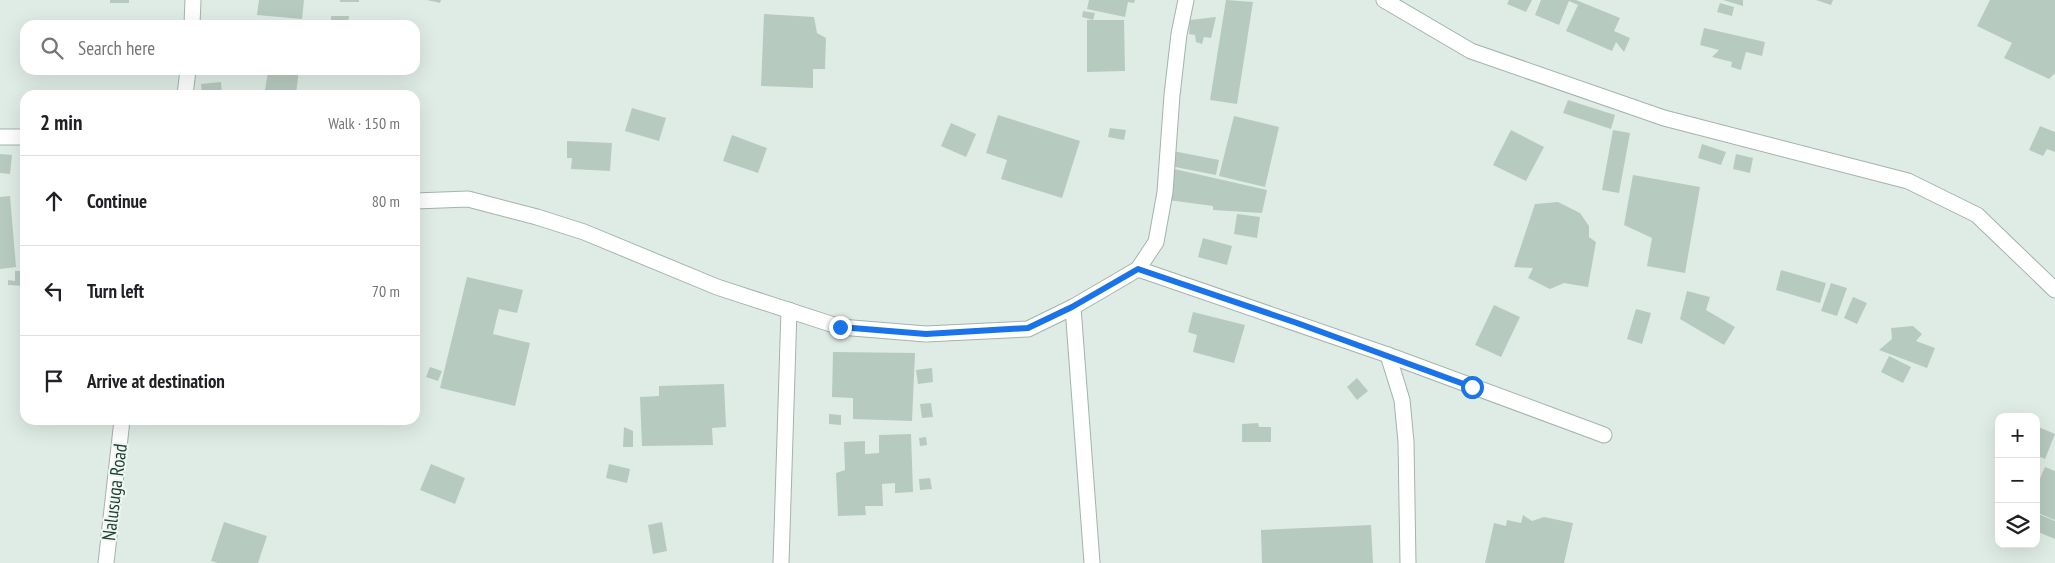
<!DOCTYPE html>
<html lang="en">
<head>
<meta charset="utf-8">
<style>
  body { margin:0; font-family:"PT Sans Narrow",sans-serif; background:#f6f6f6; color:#202124 }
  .controls { position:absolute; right:15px; bottom:15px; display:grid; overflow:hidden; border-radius:10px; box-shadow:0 5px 20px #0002 }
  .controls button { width:45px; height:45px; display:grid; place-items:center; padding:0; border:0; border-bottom:1px solid #e0e0e0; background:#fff; color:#202124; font:25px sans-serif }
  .stop { position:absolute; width:15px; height:15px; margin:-11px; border:4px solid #1a73e8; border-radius:50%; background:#fff }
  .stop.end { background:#1a73e8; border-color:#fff; box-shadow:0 1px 5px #0008 }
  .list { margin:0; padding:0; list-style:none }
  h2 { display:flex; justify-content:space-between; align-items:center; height:65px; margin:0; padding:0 20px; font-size:21px }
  h2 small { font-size:16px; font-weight:400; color:#757577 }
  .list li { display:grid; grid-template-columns:32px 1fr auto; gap:15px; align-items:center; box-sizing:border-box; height:90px; padding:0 20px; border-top:1px solid #e0e0e0 }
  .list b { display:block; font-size:19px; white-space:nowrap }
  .list em { font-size:16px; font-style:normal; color:#757577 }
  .icon { flex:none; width:28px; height:28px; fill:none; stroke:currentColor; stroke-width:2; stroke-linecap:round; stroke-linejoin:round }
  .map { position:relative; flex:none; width:2055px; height:563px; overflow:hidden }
  .search { position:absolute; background:#fff; box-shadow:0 5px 20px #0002; left:20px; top:20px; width:400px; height:55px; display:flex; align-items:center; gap:12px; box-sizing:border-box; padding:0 18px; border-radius:15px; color:#757577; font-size:19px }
  .panel { position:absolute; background:#fff; box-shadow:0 5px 20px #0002; left:20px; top:90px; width:400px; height:335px; border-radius:15px }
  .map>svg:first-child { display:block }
  .building { fill:#b7cac0 }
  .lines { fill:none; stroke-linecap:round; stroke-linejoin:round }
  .minor-casing { stroke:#a1b4ac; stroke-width:17 }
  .minor { stroke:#fff; stroke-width:15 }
  .route { stroke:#1a73e8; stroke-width:6 }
  .labels { text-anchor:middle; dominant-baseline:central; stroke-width:4; stroke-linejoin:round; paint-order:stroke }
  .street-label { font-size:19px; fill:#1e3d32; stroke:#f0f8f3 }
</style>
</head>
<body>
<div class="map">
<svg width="2055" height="563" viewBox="0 0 2055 563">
  <rect width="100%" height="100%" fill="#dfece5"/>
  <!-- building -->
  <g class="building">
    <rect x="110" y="0" width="19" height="3"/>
    <path d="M259,0H304L302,19L257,15Z"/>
    <rect x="340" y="0" width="19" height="2"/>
    <path d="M427,0H441L440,3Z"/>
    <path d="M1089,0H1135L1134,3L1128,2L1125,17L1087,9Z"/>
    <path d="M1226,0L1253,2L1237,104L1210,100Z"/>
    <path d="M1509,0H1532L1526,12L1507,4Z"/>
    <path d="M1541,0H1576L1620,18L1614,31L1630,38L1624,52L1616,42L1612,51L1566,31L1578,5L1569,1L1559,25L1535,15Z"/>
    <path d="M1723,0H1743V6Z"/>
    <path d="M1816,0H1833L1831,5Z"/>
    <path d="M1990,0H2055V73L2049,79L2004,58L2012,43L1977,26Z"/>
    <path d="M1720,3L1734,7L1732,16L1717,12Z"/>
    <path d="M1083,11L1095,13L1093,20L1082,17Z"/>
    <path d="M764,14L814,17L817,33L826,38L825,69H813V88L761,86Z"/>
    <path d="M331,16H349L348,25H331Z"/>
    <path d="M1216,17L1211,38L1204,37L1202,44L1196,42L1195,35L1189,34L1190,20Z"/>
    <path d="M1087,20H1124L1125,71L1087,72Z"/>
    <path d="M1704,28L1765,42L1762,56L1746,52L1741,70L1731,67L1732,62L1712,57L1719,50L1700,45Z"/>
    <path d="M262,70H299L296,93L265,90L268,72Z"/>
    <path d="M221,82L222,95H202L201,84Z"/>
    <path d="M1568,100L1615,115L1611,129L1563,113Z"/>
    <path d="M632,108L666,118L659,141L625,131Z"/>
    <path d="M998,115L1080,141L1062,198L1001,179L1007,160L986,153Z"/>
    <path d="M1234,116L1279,127L1265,187L1219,176Z"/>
    <path d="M951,123L976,134L966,157L941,146Z"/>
    <path d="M2040,126L2055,132V152L2047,149L2043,156L2029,150Z"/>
    <path d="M1110,128L1126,130L1124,140L1108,137Z"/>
    <path d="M1511,130L1544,147L1526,181L1493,165Z"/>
    <path d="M1613,130L1630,133L1619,193L1602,190Z"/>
    <path d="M732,135L767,148L758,173L723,161Z"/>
    <path d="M567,141L612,143L610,171L571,169L572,158H567Z"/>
    <path d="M1702,144L1726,152L1721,165L1698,158Z"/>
    <path d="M1173,151L1219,160L1216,175L1170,166Z"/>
    <path d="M0,154L12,155L10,174L0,173Z"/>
    <path d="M1736,154L1753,158L1750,173L1733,169Z"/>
    <path d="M1170,168L1267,190L1262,213L1213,210V206L1168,200Z"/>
    <path d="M1633,175L1700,187L1685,273L1647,266L1652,238L1624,225Z"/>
    <path d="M10,196L16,267L0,269V197Z"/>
    <path d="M1558,202L1580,213L1589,226V237L1596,242L1588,287L1564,283L1550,289L1528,278L1533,268L1514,267L1535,204Z"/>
    <path d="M1237,214L1260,217L1257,238L1234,234Z"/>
    <path d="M1203,238L1232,246L1227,265L1198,257Z"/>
    <path d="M1781,270L1826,283L1820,303L1776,290Z"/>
    <path d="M15,271H25V286L8,285V280L15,281Z"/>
    <path d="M467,277L523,290L517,313L499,309L493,334L530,343L515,406L440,388Z"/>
    <path d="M1831,283L1847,288L1837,316L1821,311Z"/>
    <path d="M1687,291L1710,297L1706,310L1735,327L1724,345L1680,319Z"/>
    <path d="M1853,297L1867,303L1857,324L1844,318Z"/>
    <path d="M1494,305L1520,317L1501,357L1475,345Z"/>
    <path d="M1636,309L1651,313L1642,344L1627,339Z"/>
    <path d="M1193,312L1245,325L1234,363L1193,352L1197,335L1188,332Z"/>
    <path d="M1913,326L1922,334L1916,341L1935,348L1927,368L1879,350L1892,339L1891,328Z"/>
    <path d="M833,352L915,353L912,421L853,419V398L832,397Z"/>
    <path d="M1889,356L1911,367L1903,383L1881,372Z"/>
    <path d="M430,367L442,371L438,381L426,377Z"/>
    <path d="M932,368L933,382L918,384L916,370Z"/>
    <path d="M1357,378L1368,391L1357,400L1347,387Z"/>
    <path d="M724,384L726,427L712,428L713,445L642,446L640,397L659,396V386Z"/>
    <path d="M931,403L933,417L922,418L920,404Z"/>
    <path d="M829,414L841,415V425L829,424Z"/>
    <path d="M1258,423L1259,427H1271V442H1242V424Z"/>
    <path d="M2036,426L2055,434L2045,459L2036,455Z"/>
    <path d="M624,427L633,431V447H623Z"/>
    <path d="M911,434L913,492L895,493V483L882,484L883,506H865L866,515L838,516L836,473L845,470L844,442L865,441V454L879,453V435Z"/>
    <path d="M926,437L927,445L920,446L919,438Z"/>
    <path d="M431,464L465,478L455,504L420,490Z"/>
    <path d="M609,464L630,469L627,483L606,478Z"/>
    <path d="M2045,467L2055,471V520L2036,512V488Z"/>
    <path d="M930,478L932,489L920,490L919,479Z"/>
    <path d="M2036,513L2055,521V539L2036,531Z"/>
    <path d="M1523,515L1532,521L1544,517L1573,523L1564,563H1485L1494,523L1506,526L1507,520L1521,523Z"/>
    <path d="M224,522L267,536L258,563H218L211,561Z"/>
    <path d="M662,522L667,551L653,554L648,525Z"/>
    <path d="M1371,525L1373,563H1262L1261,530Z"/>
  </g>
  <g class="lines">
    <defs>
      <g id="minor">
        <path d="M1384,0L1471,51L1664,118L1908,181L1977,215L2055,290"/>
        <path d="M192,25L193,0"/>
        <path d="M185,95L188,70"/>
        <path d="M0,137H25"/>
        <path d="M415,201L468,199L537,217L584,232L717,287L840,327L926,334L1028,329L1073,307L1138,269L1156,242L1165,192L1172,95L1179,34L1186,0"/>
        <path d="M1138,269L1388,355L1604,435"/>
        <path d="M1073,307L1092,563"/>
        <path d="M1388,355L1402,400L1406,442L1408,563"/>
        <path d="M106,563L122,420"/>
        <path d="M781,563L789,310"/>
      </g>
    </defs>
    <!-- minor casing -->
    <use href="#minor" class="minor-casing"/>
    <!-- minor -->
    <use href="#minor" class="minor"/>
  </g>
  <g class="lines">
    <!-- route -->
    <path class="route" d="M840,327L926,334L1028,328L1072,307L1138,269L1297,323L1472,387"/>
  </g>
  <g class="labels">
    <!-- street labels -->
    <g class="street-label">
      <text transform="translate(114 492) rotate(-83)">Nalusuga Road</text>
    </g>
  </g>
</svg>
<div class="controls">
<button>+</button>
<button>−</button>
<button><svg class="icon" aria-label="layers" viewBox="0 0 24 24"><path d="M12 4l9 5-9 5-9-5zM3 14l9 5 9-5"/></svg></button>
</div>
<div class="stop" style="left:1472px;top:387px"></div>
<div class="stop end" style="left:840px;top:327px"></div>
<div class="search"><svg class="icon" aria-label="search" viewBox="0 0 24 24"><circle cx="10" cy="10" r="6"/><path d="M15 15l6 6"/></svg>Search here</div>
<section class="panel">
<h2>2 min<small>Walk · 150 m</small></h2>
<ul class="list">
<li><svg class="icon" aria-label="ahead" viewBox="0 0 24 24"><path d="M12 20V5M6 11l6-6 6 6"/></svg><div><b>Continue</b></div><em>80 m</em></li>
<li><svg class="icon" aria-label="left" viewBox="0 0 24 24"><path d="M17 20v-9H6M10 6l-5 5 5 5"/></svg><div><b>Turn left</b></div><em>70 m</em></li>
<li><svg class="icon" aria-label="arrive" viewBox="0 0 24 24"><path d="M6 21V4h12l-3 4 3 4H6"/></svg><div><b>Arrive at destination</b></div></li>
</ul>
</section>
</div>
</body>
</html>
